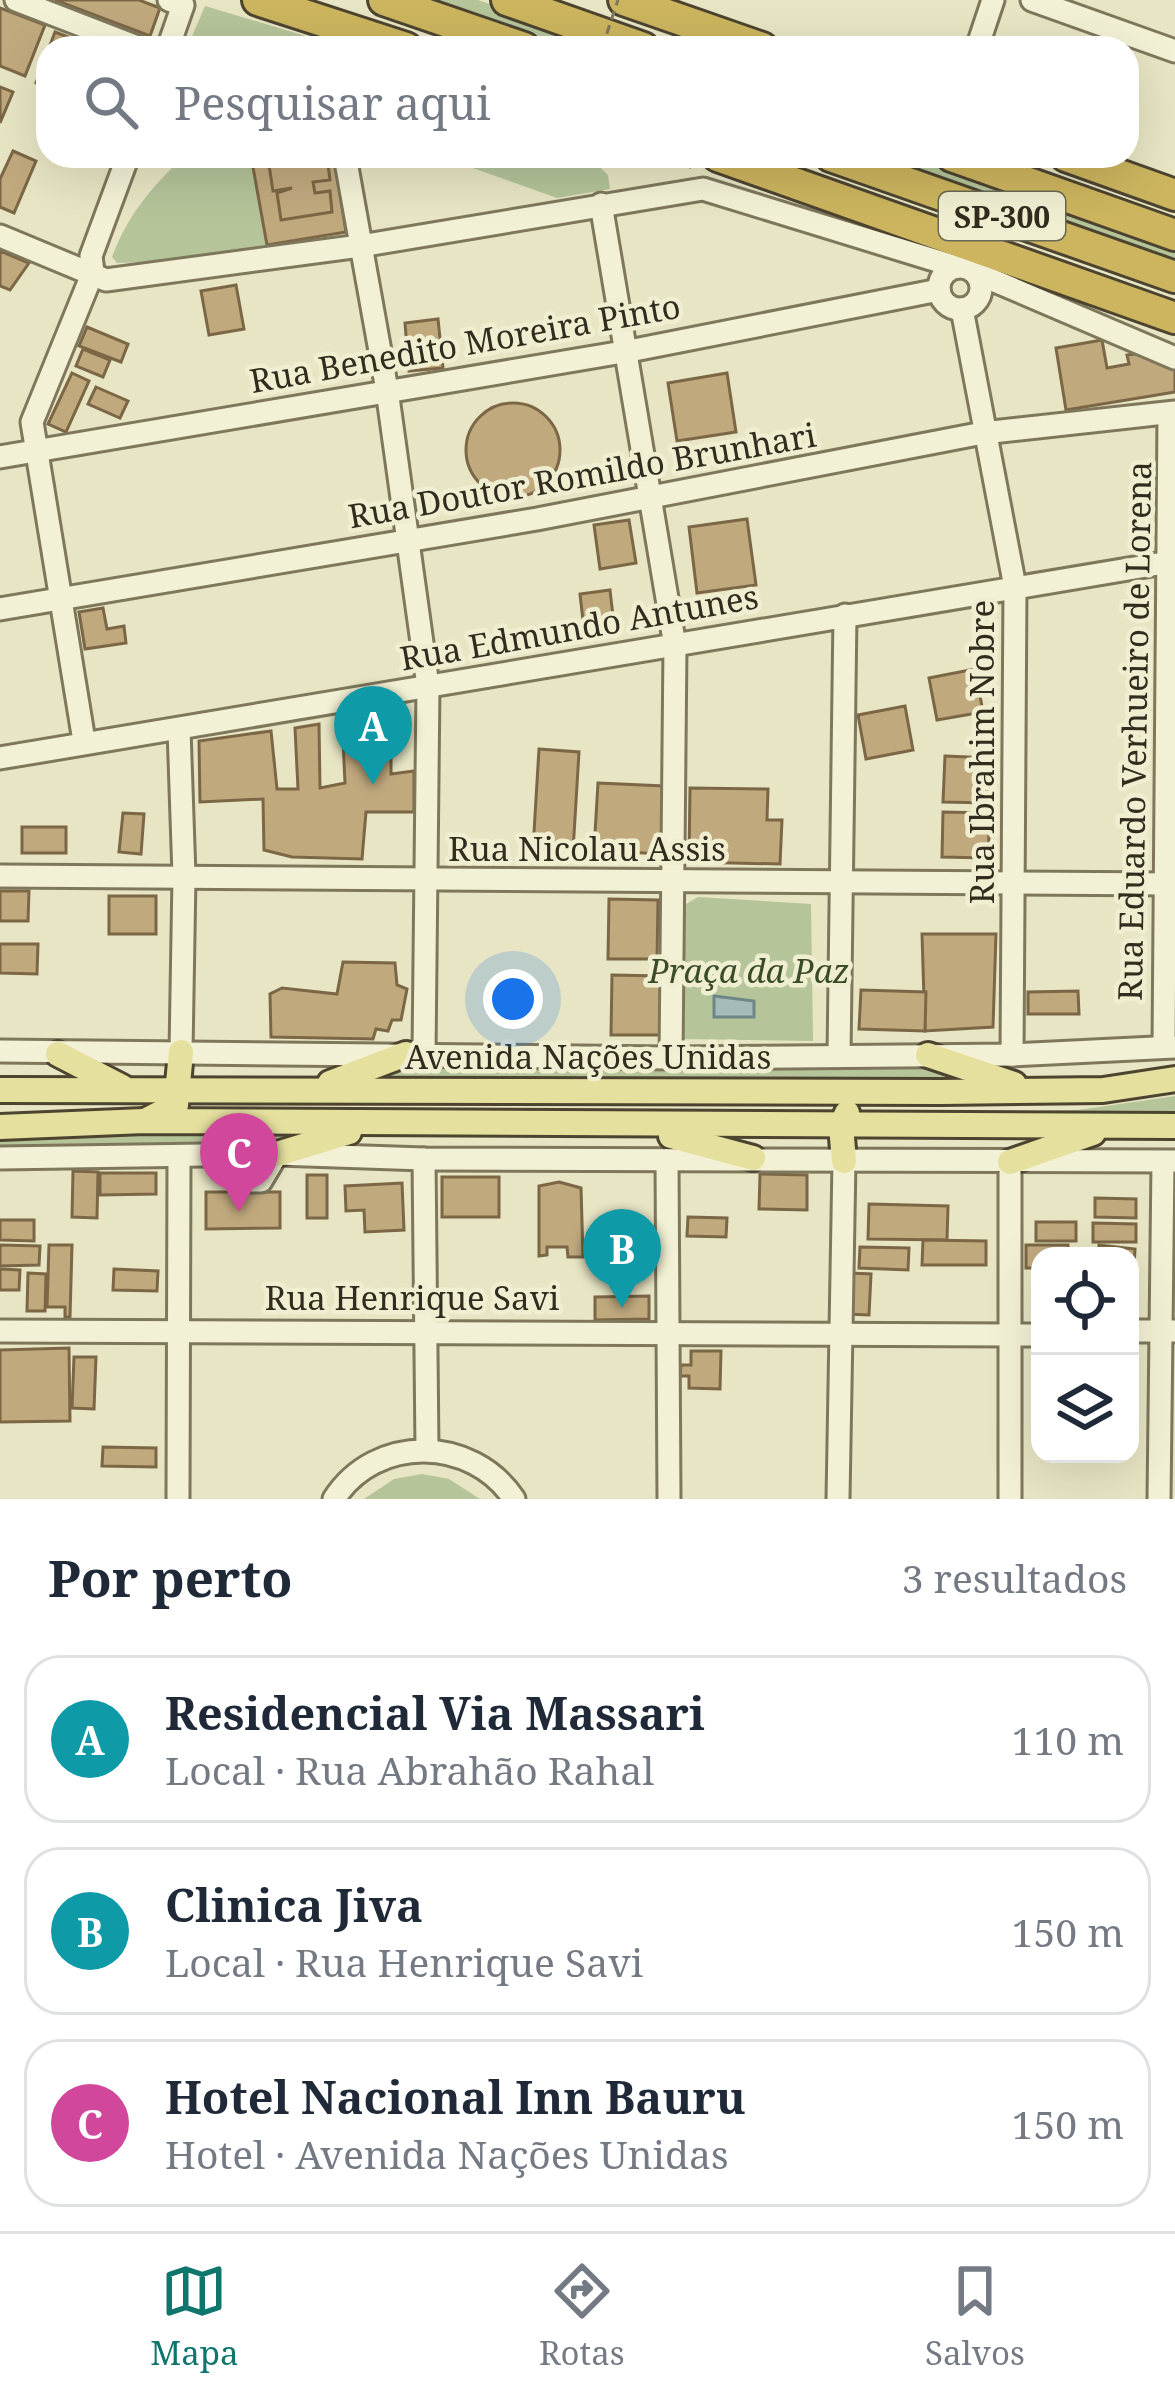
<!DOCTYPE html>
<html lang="pt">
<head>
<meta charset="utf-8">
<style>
  body { margin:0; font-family:"Noto Serif",serif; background:#f2f2f3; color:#1f2937 }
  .controls { position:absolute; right:36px; bottom:36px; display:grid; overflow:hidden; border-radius:24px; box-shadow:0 12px 48px #0002 }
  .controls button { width:108px; height:108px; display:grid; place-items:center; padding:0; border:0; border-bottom:3px solid #e0e1e3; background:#fff; color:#1f2937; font:60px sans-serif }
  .you { position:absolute; left:513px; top:999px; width:42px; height:42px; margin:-30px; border:9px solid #fff; border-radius:50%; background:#1a73e8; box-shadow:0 0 0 18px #1a73e833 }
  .badge { display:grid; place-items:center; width:78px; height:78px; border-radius:50%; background:#0f766e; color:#fff; font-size:39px; font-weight:700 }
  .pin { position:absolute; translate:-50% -99px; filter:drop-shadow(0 3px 6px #0008) }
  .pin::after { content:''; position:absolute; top:63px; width:42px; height:36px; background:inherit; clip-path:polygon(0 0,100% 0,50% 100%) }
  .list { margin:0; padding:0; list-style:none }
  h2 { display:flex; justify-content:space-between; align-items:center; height:156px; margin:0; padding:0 48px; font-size:51px }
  h2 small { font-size:39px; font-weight:400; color:#747a83 }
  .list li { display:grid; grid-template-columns:78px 1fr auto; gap:36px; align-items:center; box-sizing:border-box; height:168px; margin:0 24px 24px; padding:0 24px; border:3px solid #e0e1e3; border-radius:36px }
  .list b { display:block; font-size:45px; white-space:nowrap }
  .list p { margin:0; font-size:39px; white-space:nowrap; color:#747a83 }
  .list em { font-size:39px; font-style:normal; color:#747a83 }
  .icon { flex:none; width:66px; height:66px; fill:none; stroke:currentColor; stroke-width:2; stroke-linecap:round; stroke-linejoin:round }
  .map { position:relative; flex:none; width:1175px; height:1499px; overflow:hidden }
  .search { position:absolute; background:#fff; box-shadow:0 12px 48px #0002; left:36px; right:36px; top:36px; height:132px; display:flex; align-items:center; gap:30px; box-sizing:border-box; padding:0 42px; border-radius:36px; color:#747a83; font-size:45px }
  .sheet { height:732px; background:#fff }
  nav { display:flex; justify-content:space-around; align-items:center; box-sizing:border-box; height:168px; border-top:3px solid #e0e1e3; background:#fff; font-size:33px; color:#747a83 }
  nav a { display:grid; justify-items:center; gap:6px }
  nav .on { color:#0f766e }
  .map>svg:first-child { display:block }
  .green { fill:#b5c499 }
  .water { fill:#a4bbb9; stroke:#6d8787; stroke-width:3 }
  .building { fill:#c1a97e; stroke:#7b6745; stroke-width:3 }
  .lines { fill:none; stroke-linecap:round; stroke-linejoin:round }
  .minor-casing { stroke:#7f775c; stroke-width:27 }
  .major-casing { stroke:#4d4430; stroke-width:30 }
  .highway-casing { stroke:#4d4430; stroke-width:36 }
  .path { stroke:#7f775c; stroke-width:3; stroke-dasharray:9 6; stroke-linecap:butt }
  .minor { stroke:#f3f1d5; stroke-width:21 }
  .major { stroke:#e6e09f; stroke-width:24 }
  .highway { stroke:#ccb55e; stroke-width:30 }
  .path-bridge { stroke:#7f775c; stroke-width:3; stroke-dasharray:9 6; stroke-linecap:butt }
  .labels { text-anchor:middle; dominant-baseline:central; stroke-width:9; stroke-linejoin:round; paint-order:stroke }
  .shield { fill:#f0eed1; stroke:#6a6654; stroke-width:3 }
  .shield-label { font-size:30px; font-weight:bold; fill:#312c1e }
  .street-label { font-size:33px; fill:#312c1e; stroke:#f0eed1 }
  .park-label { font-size:33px; font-style:italic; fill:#3a4b28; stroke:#f0eed1 }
</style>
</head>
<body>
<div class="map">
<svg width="1175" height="1499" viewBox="0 0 1175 1499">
  <rect width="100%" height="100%" fill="#e7e5c3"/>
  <!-- green -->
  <g class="green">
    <path d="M415,0H478L614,48H553Z"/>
    <path d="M205,6L346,48H187Z"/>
    <path d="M184,156H251L267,245L176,261L117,263L112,257C128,214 152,187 184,156Z"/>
    <path d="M439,156H588L608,175L610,189L557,198Z"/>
    <path d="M860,156H920L1175,246V267Z"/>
    <path d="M698,897L811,904L813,1041L681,1039V907Z"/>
    <path d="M408,1064H918L968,1080L370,1078Z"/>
    <path d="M1175,1096V1113L1155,1115H857L1078,1110Z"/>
    <path d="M303,1132L243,1148L0,1149V1137Z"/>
    <path d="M422,1474L449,1479L480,1499H364L394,1479Z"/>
  </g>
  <!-- water -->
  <path class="water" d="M714,996L754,1001V1017H714Z"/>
  <!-- building -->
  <g class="building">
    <path d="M55,0H139L160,8L150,36Z"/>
    <path d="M0,8L45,25L25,76L0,66Z"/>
    <path d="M55,32L97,48H49Z"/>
    <path d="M48,51V88L36,83Z"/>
    <path d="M0,87L13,92L0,123Z"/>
    <path d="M13,151L36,161L14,213L0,207V179Z"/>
    <path d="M251,156H334L346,232L267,245Z"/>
    <path d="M327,157L330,180L313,182L315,193L330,191L332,212L281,220L277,193L292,188L273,191L269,165Z"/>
    <path d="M0,251L29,263L10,290L0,286Z"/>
    <path d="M236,285L244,329L209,335L201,291Z"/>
    <path d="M438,319L443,368L409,371L405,323Z"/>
    <path d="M87,327L128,344L121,362L79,346Z"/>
    <path d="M1102,340L1107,368L1129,364L1127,355L1143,353L1175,368V392L1066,410L1056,348Z"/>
    <path d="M83,349L110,360L103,377L76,366Z"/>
    <path d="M72,373L89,381L66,432L48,424Z"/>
    <path d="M727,373L736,432L677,441L668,383Z"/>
    <path d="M96,387L128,401L120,418L88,404Z"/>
    <circle cx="513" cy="450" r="47"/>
    <path d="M747,519L756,585L697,593L689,527Z"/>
    <path d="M629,520L636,563L600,569L594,525Z"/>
    <path d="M610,590L615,634L585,638L580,594Z"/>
    <path d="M103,608L107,629L124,626L126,643L85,649L79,612Z"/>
    <path d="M975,669L983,712L937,720L929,678Z"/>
    <path d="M905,706L913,750L866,759L858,715Z"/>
    <path d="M391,710V774L414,771V812H366L362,859L292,857L264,850L263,799L200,802L199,741L271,731L277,789H298L295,728L319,724L320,788L345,783L342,719Z"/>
    <path d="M539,749L579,752L573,851L533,849Z"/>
    <path d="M945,756L991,758L990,803L943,802Z"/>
    <path d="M598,783L664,786L660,854L594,850Z"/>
    <path d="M690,788L768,789L767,820H782L780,864L689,862Z"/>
    <path d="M943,812L990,813L988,858L942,857Z"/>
    <path d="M123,813L144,814L141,854L119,852Z"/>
    <rect x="22" y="827" width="44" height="26"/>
    <path d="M0,891H29L28,921H0Z"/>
    <rect x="109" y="896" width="47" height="38"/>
    <path d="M609,899L658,900L657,959H608Z"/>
    <path d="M922,934H996L993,1027L925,1031Z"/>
    <path d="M0,944H38L37,974L0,973Z"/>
    <path d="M343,962L395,963L397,985L407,989L401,1020H392L388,1031L376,1029L373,1039L271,1037L270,994L282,988L337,994Z"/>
    <path d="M612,975L661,976L660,1035H611Z"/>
    <path d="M861,990L926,992L925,1031L859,1029Z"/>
    <path d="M1078,991L1079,1014H1028V992Z"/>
    <path d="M73,1171L98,1172L97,1218L72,1217Z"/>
    <path d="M100,1173H156V1194L100,1195Z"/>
    <path d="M760,1174L807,1175V1210L759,1209Z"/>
    <rect x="307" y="1175" width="20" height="43"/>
    <rect x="442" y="1177" width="57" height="40"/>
    <path d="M559,1182L581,1188L583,1257H568L567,1247H547V1255L539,1256V1186Z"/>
    <path d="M402,1183L404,1230L365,1232L364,1210L346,1211L345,1186Z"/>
    <path d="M206,1192H280V1228L206,1229Z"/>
    <path d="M1095,1198L1136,1199V1218L1095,1217Z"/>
    <path d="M869,1204L948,1206L947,1240L868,1239Z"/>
    <path d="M688,1217L727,1218L726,1237L687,1236Z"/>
    <path d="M0,1220H34V1241L0,1240Z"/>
    <rect x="1036" y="1222" width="40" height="19"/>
    <path d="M1093,1223L1136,1224V1242H1093Z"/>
    <path d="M923,1240L986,1241V1265H922Z"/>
    <path d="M0,1245L40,1246L39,1265L0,1266Z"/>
    <path d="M49,1245H72L70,1317H65V1307H47Z"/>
    <path d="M1026,1245H1068V1256H1040V1268H1026Z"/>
    <path d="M1099,1245L1135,1249L1134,1268L1130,1256H1099Z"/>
    <path d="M860,1247L909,1248L908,1270L859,1268Z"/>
    <path d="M0,1269L20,1270L19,1290H0Z"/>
    <path d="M114,1269L158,1271L157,1291L113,1290Z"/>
    <path d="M28,1273L46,1274L45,1311H27Z"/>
    <path d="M849,1273L871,1274L869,1315L847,1314Z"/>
    <path d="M649,1296V1319L595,1320V1297Z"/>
    <path d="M69,1348L70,1421L0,1422V1350Z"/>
    <path d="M691,1351H721L720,1389L689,1388V1376H680L681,1365H691Z"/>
    <path d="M74,1357H96L94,1409L72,1408Z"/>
    <path d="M103,1447L156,1448V1467L102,1466Z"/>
  </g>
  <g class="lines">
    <defs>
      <g id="minor">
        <path d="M16,0L140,48"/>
        <path d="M1032,0L1175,51"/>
        <path d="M168,48L183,5L169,0"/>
        <path d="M977,48L993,0"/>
        <path d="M345,156L387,390L428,686L424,1053"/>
        <path d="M601,204L675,646L671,1058"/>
        <path d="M0,236L106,280L360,246L703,189L957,267"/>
        <circle cx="960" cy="288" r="21"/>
        <path d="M976,273L1175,358"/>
        <path d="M962,309L1015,587L1012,1055"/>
        <path d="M0,457L629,351L939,290"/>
        <path d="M0,609L537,519L983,433L1175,412"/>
        <path d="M179,729L184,876L181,1052"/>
        <path d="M84,741L32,422L93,272L91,256L128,156"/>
        <path d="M0,758L1170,562"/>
        <path d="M0,876L1175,884"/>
        <path d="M1164,1047L1169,415"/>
        <path d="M0,1051L671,1058L1012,1055L1175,1047"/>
        <path d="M839,1055L845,615"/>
        <path d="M225,1157L244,1181H261L277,1154"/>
        <path d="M0,1158L277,1154L424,1159L1175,1161"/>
        <path d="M424,1159L427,1449"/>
        <path d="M667,1160L669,1499"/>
        <path d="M1010,1162V1499"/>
        <path d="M0,1331L1040,1335"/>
        <path d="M1130,1331H1175"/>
        <path d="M178,1499L179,1158"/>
        <path d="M334,1499C376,1434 472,1436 514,1499"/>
        <path d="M838,1499L844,1161"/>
        <path d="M1159,1499L1163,1162"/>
      </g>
      <g id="major">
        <path d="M58,1054L122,1087"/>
        <path d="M928,1055L1014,1084"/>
        <path d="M330,1083L406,1054"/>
        <path d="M0,1090L941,1092L1103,1090L1175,1079"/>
        <path d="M147,1120L176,1105L181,1052"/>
        <path d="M0,1127L144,1121L1175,1126"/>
        <path d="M671,1136L753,1158"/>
        <path d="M277,1154L349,1132"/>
        <path d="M844,1161L841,1126L847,1113"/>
        <path d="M1010,1162L1093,1133"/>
      </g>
      <g id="highway">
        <path d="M258,0L406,48"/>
        <path d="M384,0L524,48"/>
        <path d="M507,0L643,48"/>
        <path d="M624,0L762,48"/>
        <path d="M718,156L1175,318"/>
        <path d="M831,156L1175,277"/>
        <path d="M952,156L1175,235"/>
        <path d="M1066,156L1175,195"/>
      </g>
    </defs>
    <!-- minor casing -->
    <use href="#minor" class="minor-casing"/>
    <!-- major casing -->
    <use href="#major" class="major-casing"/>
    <!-- highway casing -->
    <use href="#highway" class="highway-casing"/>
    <!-- path -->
    <path class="path" d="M654,156L697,169"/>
    <!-- minor -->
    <use href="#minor" class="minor"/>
    <!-- major -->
    <use href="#major" class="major"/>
    <!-- highway -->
    <use href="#highway" class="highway"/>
    <!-- path-bridge -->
    <path class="path-bridge" d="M602,48L618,0"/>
  </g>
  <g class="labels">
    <!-- shield labels -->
    <rect class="shield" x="939" y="192" width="126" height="48" rx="9"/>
    <g class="shield-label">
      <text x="1002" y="216">SP-300</text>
    </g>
    <!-- street labels -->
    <g class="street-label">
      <text transform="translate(465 343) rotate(-10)">Rua Benedito Moreira Pinto</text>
      <text transform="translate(582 475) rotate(-10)">Rua Doutor Romildo Brunhari</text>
      <text transform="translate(579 627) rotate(-10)">Rua Edmundo Antunes</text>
      <text transform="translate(1134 731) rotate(-89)">Rua Eduardo Verhueiro de Lorena</text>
      <text transform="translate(981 752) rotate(-90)">Rua Ibrahim Nobre</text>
      <text x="587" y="848">Rua Nicolau Assis</text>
      <text x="588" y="1056">Avenida Nações Unidas</text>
      <text x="412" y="1297">Rua Henrique Savi</text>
    </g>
    <!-- park labels -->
    <g class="park-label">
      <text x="749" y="970">Praça da Paz</text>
    </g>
  </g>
</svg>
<div class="controls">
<button><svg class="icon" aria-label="locate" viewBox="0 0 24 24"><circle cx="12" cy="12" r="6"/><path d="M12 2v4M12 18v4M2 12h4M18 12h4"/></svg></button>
<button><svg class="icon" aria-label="layers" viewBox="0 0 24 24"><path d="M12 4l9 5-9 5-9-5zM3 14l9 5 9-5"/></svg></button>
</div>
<div class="you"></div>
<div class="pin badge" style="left:373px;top:785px;background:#0f9aa8">A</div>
<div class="pin badge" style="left:622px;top:1308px;background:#0f9aa8">B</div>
<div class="pin badge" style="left:239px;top:1212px;background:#d1479c">C</div>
<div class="search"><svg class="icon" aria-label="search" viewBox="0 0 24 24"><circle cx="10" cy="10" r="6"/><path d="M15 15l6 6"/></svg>Pesquisar aqui</div>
</div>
<section class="sheet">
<h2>Por perto<small>3 resultados</small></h2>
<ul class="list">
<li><span class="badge" style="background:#0f9aa8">A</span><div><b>Residencial Via Massari</b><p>Local · Rua Abrahão Rahal</p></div><em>110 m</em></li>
<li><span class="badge" style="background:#0f9aa8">B</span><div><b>Clinica Jiva</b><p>Local · Rua Henrique Savi</p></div><em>150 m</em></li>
<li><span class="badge" style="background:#d1479c">C</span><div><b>Hotel Nacional Inn Bauru</b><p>Hotel · Avenida Nações Unidas</p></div><em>150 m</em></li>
</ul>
</section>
<nav>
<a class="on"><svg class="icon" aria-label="map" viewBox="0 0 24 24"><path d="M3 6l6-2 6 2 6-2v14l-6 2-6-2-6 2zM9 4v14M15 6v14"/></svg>Mapa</a>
<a><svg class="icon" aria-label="directions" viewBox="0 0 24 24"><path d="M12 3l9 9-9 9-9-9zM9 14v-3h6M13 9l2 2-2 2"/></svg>Rotas</a>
<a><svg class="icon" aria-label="saved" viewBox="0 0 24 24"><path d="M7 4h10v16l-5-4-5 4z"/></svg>Salvos</a>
</nav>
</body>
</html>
